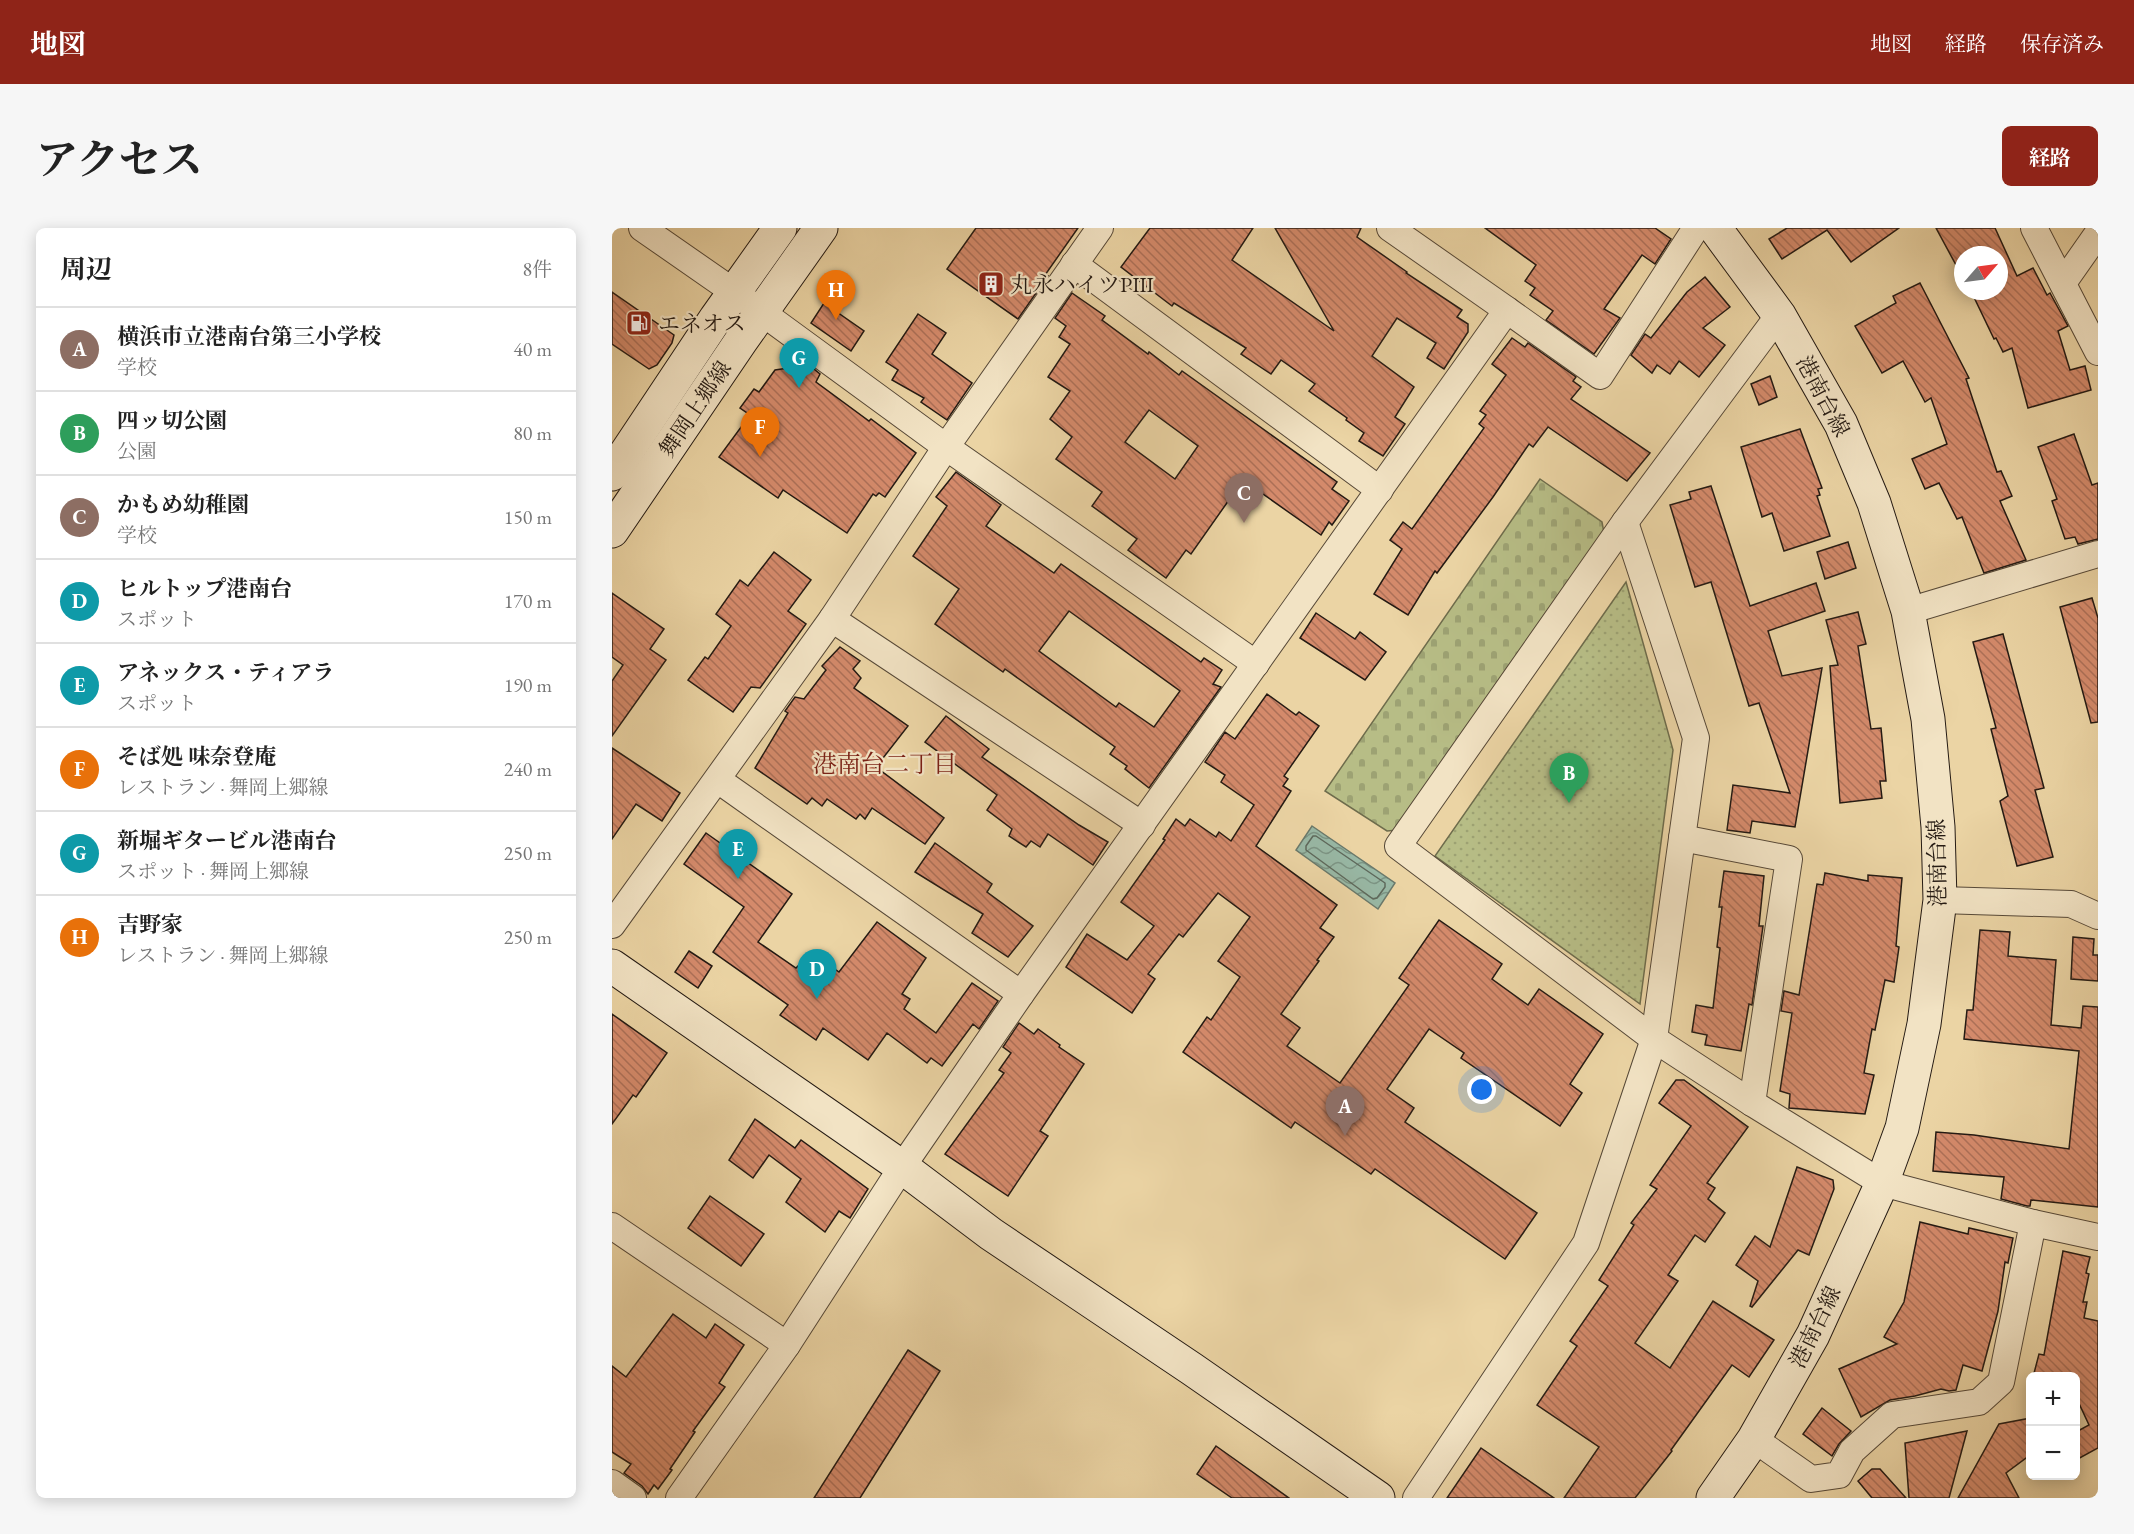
<!DOCTYPE html>
<html lang="ja">
<head>
<meta charset="utf-8">
<style>
  body { margin:0; font-family:"EB Garamond","Noto Serif JP",serif; background:#f6f6f6; color:#222 }
  .controls { position:absolute; right:18px; bottom:18px; display:grid; overflow:hidden; border-radius:9px; box-shadow:0 3px 15px #0003 }
  .controls button { width:54px; height:54px; display:grid; place-items:center; padding:0; border:0; border-bottom:2px solid #e0e0e0; background:#fff; color:#222; font:30px sans-serif }
  .compass { position:absolute; left:1342px; top:18px; width:54px; height:54px; border-radius:50%; background:#fff; box-shadow:0 3px 15px #0003; rotate:62deg }
  .you { position:absolute; left:870px; top:862px; width:21px; height:21px; margin:-15px; border:4px solid #fff; border-radius:50%; background:#1a73e8; box-shadow:0 0 0 9px #1a73e833 }
  .badge { display:grid; place-items:center; width:39px; height:39px; border-radius:50%; background:#8f2418; color:#fff; font-size:20px; font-weight:700 }
  .pin { position:absolute; translate:-50% -50px; filter:drop-shadow(0 2px 3px #0008) }
  .pin::after { content:''; position:absolute; top:32px; width:21px; height:18px; background:inherit; clip-path:polygon(0 0,100% 0,50% 100%) }
  .list { margin:0; padding:0; list-style:none }
  h2 { display:flex; justify-content:space-between; align-items:center; height:78px; margin:0; padding:0 24px; font-size:26px }
  h2 small { font-size:20px; font-weight:400; color:#767676 }
  .list li { display:grid; grid-template-columns:39px 1fr auto; gap:18px; align-items:center; box-sizing:border-box; height:84px; padding:0 24px; border-top:2px solid #e0e0e0 }
  .list b { display:block; font-size:22px; white-space:nowrap }
  .list p { margin:0; font-size:20px; white-space:nowrap; color:#767676 }
  .list em { font-size:20px; font-style:normal; color:#767676 }
  .map { position:relative; flex:none; width:1486px; height:1270px; overflow:hidden; border-radius:9px }
  header { display:flex; align-items:center; gap:36px; box-sizing:border-box; height:84px; padding:0 30px; background:#8f2418; color:#fff }
  header strong { font-size:28px }
  nav { display:flex; gap:33px; margin-inline-start:auto; font-size:21px }
  .intro { display:flex; align-items:center; justify-content:space-between; box-sizing:border-box; height:144px; padding:0 36px }
  h1 { margin:0; font-size:42px }
  .button { padding:15px 27px; border-radius:9px; background:#8f2418; color:#fff; font-size:21px; font-weight:700 }
  main { display:flex; gap:36px; padding:0 36px }
  aside { flex:1; background:#fff; border-radius:9px; box-shadow:0 3px 15px #0003 }
  .map>svg:first-child { display:block }
  .green { fill:url(#green-dots); stroke:#6e6c4c; stroke-width:1.5 }
  .cemetery { fill:url(#cemetery-stones); stroke:#6e6c4c; stroke-width:1.5 }
  .water { fill:url(#water-waves); stroke:#6a796b; stroke-width:1.5 }
  .lines { fill:none; stroke-linecap:round; stroke-linejoin:round }
  .shore { stroke:#5e695c; stroke-width:1.5 }
  .building { fill:url(#building-back-hatch); stroke:#241a13; stroke-width:1.5; fill-rule:evenodd }
  .street-casing { stroke:#564837; stroke-width:28 }
  .secondary-casing { stroke:#241a13; stroke-width:35 }
  .street { stroke:#f2e3c4; stroke-width:26 }
  .secondary { stroke:#f2e3c4; stroke-width:33 }
  .labels { text-anchor:middle; dominant-baseline:central; stroke-width:4.5; stroke-linejoin:round; paint-order:stroke }
  .poi-label { font-size:22px; fill:#241a13; stroke:#f2e3c4; text-anchor:start }
  .street-label { font-size:22px; fill:#241a13; stroke:#f2e3c4 }
  .neighbourhood-label { font-size:24px; fill:#7a1f14; stroke:#f2e3c4 }
</style>
</head>
<body>
<header>
<strong>地図</strong>
<nav><a>地図</a><a>経路</a><a>保存済み</a></nav>
</header>
<div class="intro"><h1>アクセス</h1><a class="button">経路</a></div>
<main>
<aside>
<h2>周辺<small>8件</small></h2>
<ul class="list">
<li><span class="badge" style="background:#8d6e63">A</span><div><b>横浜市立港南台第三小学校</b><p>学校</p></div><em>40 m</em></li>
<li><span class="badge" style="background:#2e9e5b">B</span><div><b>四ッ切公園</b><p>公園</p></div><em>80 m</em></li>
<li><span class="badge" style="background:#8d6e63">C</span><div><b>かもめ幼稚園</b><p>学校</p></div><em>150 m</em></li>
<li><span class="badge" style="background:#0f9aa8">D</span><div><b>ヒルトップ港南台</b><p>スポット</p></div><em>170 m</em></li>
<li><span class="badge" style="background:#0f9aa8">E</span><div><b>アネックス・ティアラ</b><p>スポット</p></div><em>190 m</em></li>
<li><span class="badge" style="background:#e8710a">F</span><div><b>そば処 味奈登庵</b><p>レストラン · 舞岡上郷線</p></div><em>240 m</em></li>
<li><span class="badge" style="background:#0f9aa8">G</span><div><b>新堀ギタービル港南台</b><p>スポット · 舞岡上郷線</p></div><em>250 m</em></li>
<li><span class="badge" style="background:#e8710a">H</span><div><b>吉野家</b><p>レストラン · 舞岡上郷線</p></div><em>250 m</em></li>
</ul>
</aside>
<div class="map">
<svg width="1486" height="1270" viewBox="0 0 1486 1270">
  <defs>
    <pattern id="green-dots" width="8" height="8" patternUnits="userSpaceOnUse" patternTransform="scale(1.5)"><rect width="8" height="8" fill="#b7bd86"/><path d="M2 2h.1M6 6h.1" fill="none" stroke="#9da273" stroke-width="1.8" stroke-linecap="round"/></pattern>
    <pattern id="cemetery-stones" width="16" height="16" patternUnits="userSpaceOnUse" patternTransform="scale(1.5)"><rect width="16" height="16" fill="#b7bd86"/><path d="M2 7V4a2 2 0 0 1 4 0v3zM10 15v-3a2 2 0 0 1 4 0v3z" fill="#9da273"/></pattern>
    <pattern id="water-waves" width="16" height="10" patternUnits="userSpaceOnUse" patternTransform="scale(1.5)"><rect width="16" height="10" fill="#98b8a5"/><path d="M0 5q4-4 8 0t8 0" fill="none" stroke="#7c9585"/></pattern>
    <pattern id="building-back-hatch" width="6" height="6" patternUnits="userSpaceOnUse" patternTransform="scale(1.5)"><rect width="6" height="6" fill="#d48a6b"/><path d="M-1 5l2 2M0 0l6 6M5-1l2 2" fill="none" stroke="#ac7057"/></pattern>
  </defs>
  <rect width="100%" height="100%" fill="#ebd4a4"/>
  <filter id="stains"><feTurbulence type="fractalNoise" baseFrequency=".00333" numOctaves="4"/><feColorMatrix values="0 0 0 0 .2 0 0 0 0 .09 0 0 0 0 .02 0 0 0 .5 -.17"/></filter>
  <radialGradient id="worn" r=".72"><stop offset=".6" stop-color="#630" stop-opacity="0"/><stop offset="1" stop-color="#630" stop-opacity=".3"/></radialGradient>
  <!-- green -->
  <path class="green" d="M1014,354L1061,522L1028,776L823,628Z"/>
  <!-- cemetery -->
  <path class="cemetery" d="M928,251L990,294L992,305L786,602L775,603L713,563Z"/>
  <!-- water -->
  <path class="water" d="M700,598L783,655L766,681L684,622Z"/>
  <g class="lines">
    <!-- shore -->
    <path class="shore" d="M701,608H704L773,655V659L765,670L761,671L694,622V618Z"/>
  </g>
  <!-- building -->
  <g class="building">
    <path d="M364,0H466L433,47L436,48L406,91L335,41Z"/>
    <path d="M538,0H641L620,32L722,103L663,0H749L745,9L795,44L794,45L850,82L845,89L856,96V104L832,141L815,130L824,115L785,90L760,128L802,159L783,189L793,196L771,228L747,213L752,205L734,192L735,190L697,163L703,156L669,132L659,146L629,126L634,120L562,75L560,78L509,39Z"/>
    <path d="M873,0H1043L1059,11L1043,36L1030,27L992,81L1008,90L982,126L934,92L941,83L918,67L923,60L913,53L924,37Z"/>
    <path d="M1175,0H1287L1239,34L1215,2L1170,31L1157,11Z"/>
    <path d="M1324,0H1383L1405,48L1421,40L1435,67L1438,65L1456,98L1446,103L1458,142L1473,138L1479,162L1416,180L1400,120L1391,124L1384,110L1382,111L1359,63H1387V27H1351V50Z"/>
    <path d="M1093,49L1118,79L1091,100L1113,117L1087,149L1067,133L1058,146L1045,137L1040,145L1019,127L1033,106L1039,110L1075,64Z"/>
    <path d="M1308,55L1357,150L1354,151L1385,244L1389,243L1400,268L1388,273L1414,332L1372,345L1350,289L1345,291L1327,255L1313,261L1300,231L1335,216L1319,170L1313,174L1291,133L1270,145L1243,98L1284,75L1281,68Z"/>
    <path d="M0,64L62,107L60,115L45,137L37,141L0,116Z"/>
    <path d="M460,65L493,88L490,92L536,126L537,124L567,147L570,143L725,254L720,261L737,273L720,297L717,294L709,307L631,252L579,326L574,322L554,350L516,322L525,311L480,278L490,264L444,231L460,209L438,191L458,163L436,149L458,116L447,109L454,98L443,90ZM537,182L586,218L563,251L513,214Z"/>
    <path d="M212,75L252,103L239,123L199,95Z"/>
    <path d="M306,86L334,105L320,126L360,155L335,192L309,174L312,170L280,152L286,142L274,134Z"/>
    <path d="M900,110L913,119L916,115L964,149L961,153L969,159L959,171L1038,225L1015,253L936,199L921,219L917,216L881,269L825,345L823,343L796,387L762,366L790,321L778,312L791,294L800,301L872,200L867,196L874,187L868,183L894,147L880,136Z"/>
    <path d="M197,137L208,146L204,154L257,193L259,191L304,225L273,269L267,265L264,268L261,266L235,305L171,262L166,270L107,229L138,187L128,180L142,161L147,164L163,142Z"/>
    <path d="M1158,148L1165,169L1147,177L1139,156Z"/>
    <path d="M1188,201L1210,260L1206,261L1208,267L1205,268L1218,308L1172,323L1160,285L1150,289L1129,219Z"/>
    <path d="M1462,206L1480,257L1486,255V311L1466,316L1463,309L1453,311L1440,273L1445,271L1426,219Z"/>
    <path d="M344,244L389,277L374,298L442,345L449,336L589,434L592,430L610,442L601,456L609,459L537,560L513,541L515,538L498,526L503,519L393,441L391,444L323,396L347,361L301,328L335,278L324,269ZM457,383L568,463L542,499L507,475L504,479L427,423Z"/>
    <path d="M1099,258L1138,378L1204,355L1213,383L1156,403L1170,448L1210,440L1183,599L1140,593L1138,605L1115,602L1121,557L1178,565L1147,475L1137,478L1099,354L1083,359L1058,277L1079,271L1077,264Z"/>
    <path d="M1236,314L1244,340L1213,351L1205,324Z"/>
    <path d="M162,324L199,352L176,383L194,396L148,460L139,459L121,484L76,452L93,429L96,431L119,398L104,386L128,352L136,358Z"/>
    <path d="M0,365L52,401L38,421L54,432L0,508V453L11,437L0,429Z"/>
    <path d="M1480,370L1486,390V494L1479,495L1448,379Z"/>
    <path d="M1246,384L1254,416L1246,418L1259,501L1269,500L1274,553H1268L1270,570L1228,575L1218,438L1226,437L1214,392Z"/>
    <path d="M704,385L743,411L748,404L774,424L753,452L688,410Z"/>
    <path d="M1391,406L1432,560L1423,562L1441,629L1405,638L1388,573L1396,568L1379,501L1384,500L1361,414Z"/>
    <path d="M228,419L248,433L241,441L249,450L242,460L296,498L264,539L332,590L313,616L260,580L253,591L248,586L244,591L215,571L210,578L200,570L195,576L143,540L176,485L173,483L183,469L192,471L214,442L210,438Z"/>
    <path d="M655,466L684,487L687,484L707,498L672,548L676,551L671,558L679,563L644,618L725,677L708,700L722,709L705,732L707,733L669,786L688,800L675,818L728,855L797,757L787,750L827,692L890,736L880,751L916,777L927,761L991,806L958,856L970,865L948,898L849,830L852,825L817,801L775,861L802,880L793,894L925,985L893,1031L763,941L759,946L683,894L679,900L571,824L595,789L599,792L628,749L606,733L638,689L606,665L571,709L567,706L536,746L543,751L520,785L454,739L475,706L515,732L542,698L509,674L553,612L551,611L564,591L573,598L578,591L604,609L607,604L619,613L642,577L609,554L613,547L593,534L613,504L623,511Z"/>
    <path d="M334,488L377,521L370,529L467,597L496,614L481,637L436,606L428,619L419,613L414,619L397,608L400,601L375,582L385,567L313,514Z"/>
    <path d="M0,520L68,565L50,593L24,576L0,611Z"/>
    <path d="M94,605L180,666L146,714L184,740L186,738L196,747L207,730L227,744L265,694L314,730L290,766L298,771L292,781L324,805L360,755L386,773L367,801L361,796L330,838L319,830L315,835L275,805L256,832L211,800L204,812L168,787L176,777L101,724L132,679L72,636Z"/>
    <path d="M323,615L380,656L375,664L421,698L396,729L360,705L371,686L303,644Z"/>
    <path d="M1112,643L1152,648L1147,698H1151L1147,727L1140,777L1137,776L1129,823L1093,817L1095,807L1080,804L1084,777L1101,780L1108,720L1105,719L1110,679H1107Z"/>
    <path d="M1213,645L1256,653V647L1290,650L1284,718L1287,719L1282,754L1273,752L1263,802L1260,801L1252,845L1262,847L1253,886L1177,880L1178,866L1168,863L1180,785L1169,783L1172,763L1187,767L1205,656L1211,657Z"/>
    <path d="M1368,702L1398,704L1396,728L1444,732L1439,797L1469,800L1471,778L1486,779V979L1419,972L1418,978H1415L1389,971L1392,949L1321,943L1324,904L1362,907L1457,921L1467,823L1352,811L1355,782H1361Z"/>
    <path d="M1461,709L1482,711L1481,727H1486V753L1459,751Z"/>
    <path d="M77,723L100,738L86,760L63,744Z"/>
    <path d="M0,786L55,825L24,869L21,867L0,896Z"/>
    <path d="M407,795L422,806L426,801L448,817L447,819L472,836L428,903L436,908L396,968L333,926L392,845L387,842L399,825L391,819Z"/>
    <path d="M1064,852H1072L1136,899L1095,955L1103,960L1096,971L1113,985L1093,1014L1083,1007L1056,1047L1066,1053L1023,1115L1058,1140L1101,1073L1162,1112L1137,1149L1120,1137L1059,1222L1060,1223L1023,1270H952L987,1219L925,1177L965,1118L958,1113L996,1058L987,1052L1022,997L1019,995L1045,961L1038,957L1079,898L1047,875Z"/>
    <path d="M143,891L183,920L189,912L256,961L238,990L227,983L213,1004L174,974L189,951L157,927L141,950L117,932Z"/>
    <path d="M1185,939L1221,952L1222,961L1197,1027L1186,1022L1140,1079L1138,1078L1146,1053L1124,1037L1143,1008L1158,1019Z"/>
    <path d="M98,968L152,1006L129,1038L76,1000Z"/>
    <path d="M1308,994L1356,1006L1357,1000L1401,1010L1396,1035L1393,1034L1386,1083L1370,1143L1351,1137L1344,1162L1337,1163L1329,1161L1303,1168L1278,1172L1249,1189L1227,1141L1285,1116L1272,1109L1292,1074Z"/>
    <path d="M1451,1023L1478,1029L1474,1045L1477,1046L1471,1074H1475L1472,1090L1486,1093V1220L1464,1232V1204L1477,1197L1464,1169V1149H1421L1427,1126L1432,1127Z"/>
    <path d="M61,1086L94,1110L103,1096L132,1117L107,1155L113,1159L81,1203L83,1204L58,1241L60,1242L46,1261L42,1257L36,1266L30,1258L12,1245L19,1236L0,1224V1138L14,1149Z"/>
    <path d="M296,1122L328,1143L248,1270H202Z"/>
    <path d="M1210,1180L1239,1203L1227,1216L1220,1228L1191,1206Z"/>
    <path d="M1419,1190L1418,1227L1394,1245L1407,1270H1346L1387,1196Z"/>
    <path d="M1355,1203L1337,1270H1297L1293,1215Z"/>
    <path d="M604,1218L677,1270H620L585,1246Z"/>
    <path d="M869,1220L942,1270H835Z"/>
    <path d="M1260,1241H1268L1294,1270H1260L1246,1253Z"/>
  </g>
  <g class="lines">
    <defs>
      <g id="street">
        <path d="M30,0L122,64L334,219L644,436"/>
        <path d="M1422,0L1486,124"/>
        <path d="M462,36L768,262"/>
        <path d="M1451,55L1486,5"/>
        <path d="M895,82L988,148L1084,0"/>
        <path d="M1167,87L1013,294L786,618L1042,811L1140,875L1270,955L1421,995L1486,1009"/>
        <path d="M1296,383L1486,326"/>
        <path d="M220,391L530,597"/>
        <path d="M106,552L409,766"/>
        <path d="M1070,610L1177,631L1140,875"/>
        <path d="M1328,672L1459,676L1486,688"/>
        <path d="M0,697L220,391L334,219L488,0"/>
        <path d="M0,998L175,1117"/>
        <path d="M1142,1211L1199,1251L1227,1247L1240,1223L1280,1187L1367,1174L1389,1154L1421,995"/>
        <path d="M0,1255L21,1270"/>
        <path d="M67,1270L175,1117L290,939L409,766L895,82L778,0"/>
        <path d="M804,1270L974,1015L1042,811L1084,510L1013,294"/>
      </g>
      <g id="secondary">
        <path d="M0,246L104,90L168,0"/>
        <path d="M0,303L129,113L209,0"/>
        <path d="M0,738L290,939L379,1006L580,1141L766,1270"/>
        <path d="M1101,1270L1142,1211L1201,1107L1270,955L1290,900L1312,796L1328,672L1326,599L1316,491L1296,383L1262,275L1229,196L1167,87L1103,0"/>
      </g>
    </defs>
    <!-- street casing -->
    <use href="#street" class="street-casing"/>
    <!-- secondary casing -->
    <use href="#secondary" class="secondary-casing"/>
    <!-- street -->
    <use href="#street" class="street"/>
    <!-- secondary -->
    <use href="#secondary" class="secondary"/>
  </g>
  <!-- icons -->
  <defs>
    <symbol id="building-square" viewBox="-11 -11 22 22"><rect x="-9" y="-9" width="18" height="18" rx="4" fill="#8f2418" stroke="#f2e3c4"/><path d="M-4-6H4V6H1V3H-1V6H-4ZM-2.5-4.3h1.7v1.8h-1.7ZM.8-4.3h1.7v1.8H.8ZM-2.5-1h1.7V.8h-1.7ZM.8-1h1.7V.8H.8Z" fill="#fff"/></symbol>
    <symbol id="fuel-square" viewBox="-11 -11 22 22"><rect x="-9" y="-9" width="18" height="18" rx="4" fill="#8f2418" stroke="#f2e3c4"/><path d="M-5.5-6h7V0h2V4h1.3V-2.5L3-4.5l.8-.8L6-3V5H2.5V1h-1V6h-7ZM-4.2-4.7v3.2H.2V-4.7Z" fill="#fff"/></symbol>
  </defs>
  <g fill-rule="evenodd">
    <use href="#building-square" x="364" y="41" width="30" height="30"/>
    <use href="#fuel-square" x="12" y="80" width="30" height="30"/>
  </g>
  <g class="labels">
    <!-- poi labels -->
    <g class="poi-label">
      <text x="398" y="56">丸永ハイツPⅢ</text>
      <text x="46" y="95">エネオス</text>
    </g>
    <!-- street labels -->
    <g class="street-label">
      <text transform="translate(1211 168) rotate(62)">港南台線</text>
      <text transform="translate(83 181) rotate(-56)">舞岡上郷線</text>
      <text transform="translate(1325 635) rotate(-91)">港南台線</text>
      <text transform="translate(1203 1099) rotate(-64)">港南台線</text>
    </g>
    <!-- neighbourhood labels -->
    <g class="neighbourhood-label">
      <text x="273" y="535">港南台二丁目</text>
    </g>
  </g>
  <rect width="100%" height="100%" filter="url(#stains)"/>
  <rect width="100%" height="100%" fill="url(#worn)"/>
</svg>
<div class="controls">
<button>+</button>
<button>−</button>
</div>
<svg class="compass" viewBox="-18 -18 36 36"><path d="M0-13l5 13h-10z" fill="#e53935"/><path d="M0 13l5-13h-10z" fill="#767676"/></svg>
<div class="you"></div>
<div class="pin badge" style="left:733px;top:908px;background:#8d6e63">A</div>
<div class="pin badge" style="left:957px;top:575px;background:#2e9e5b">B</div>
<div class="pin badge" style="left:632px;top:295px;background:#8d6e63">C</div>
<div class="pin badge" style="left:205px;top:771px;background:#0f9aa8">D</div>
<div class="pin badge" style="left:126px;top:651px;background:#0f9aa8">E</div>
<div class="pin badge" style="left:148px;top:229px;background:#e8710a">F</div>
<div class="pin badge" style="left:187px;top:160px;background:#0f9aa8">G</div>
<div class="pin badge" style="left:224px;top:92px;background:#e8710a">H</div>
</div>
</main>
</body>
</html>
